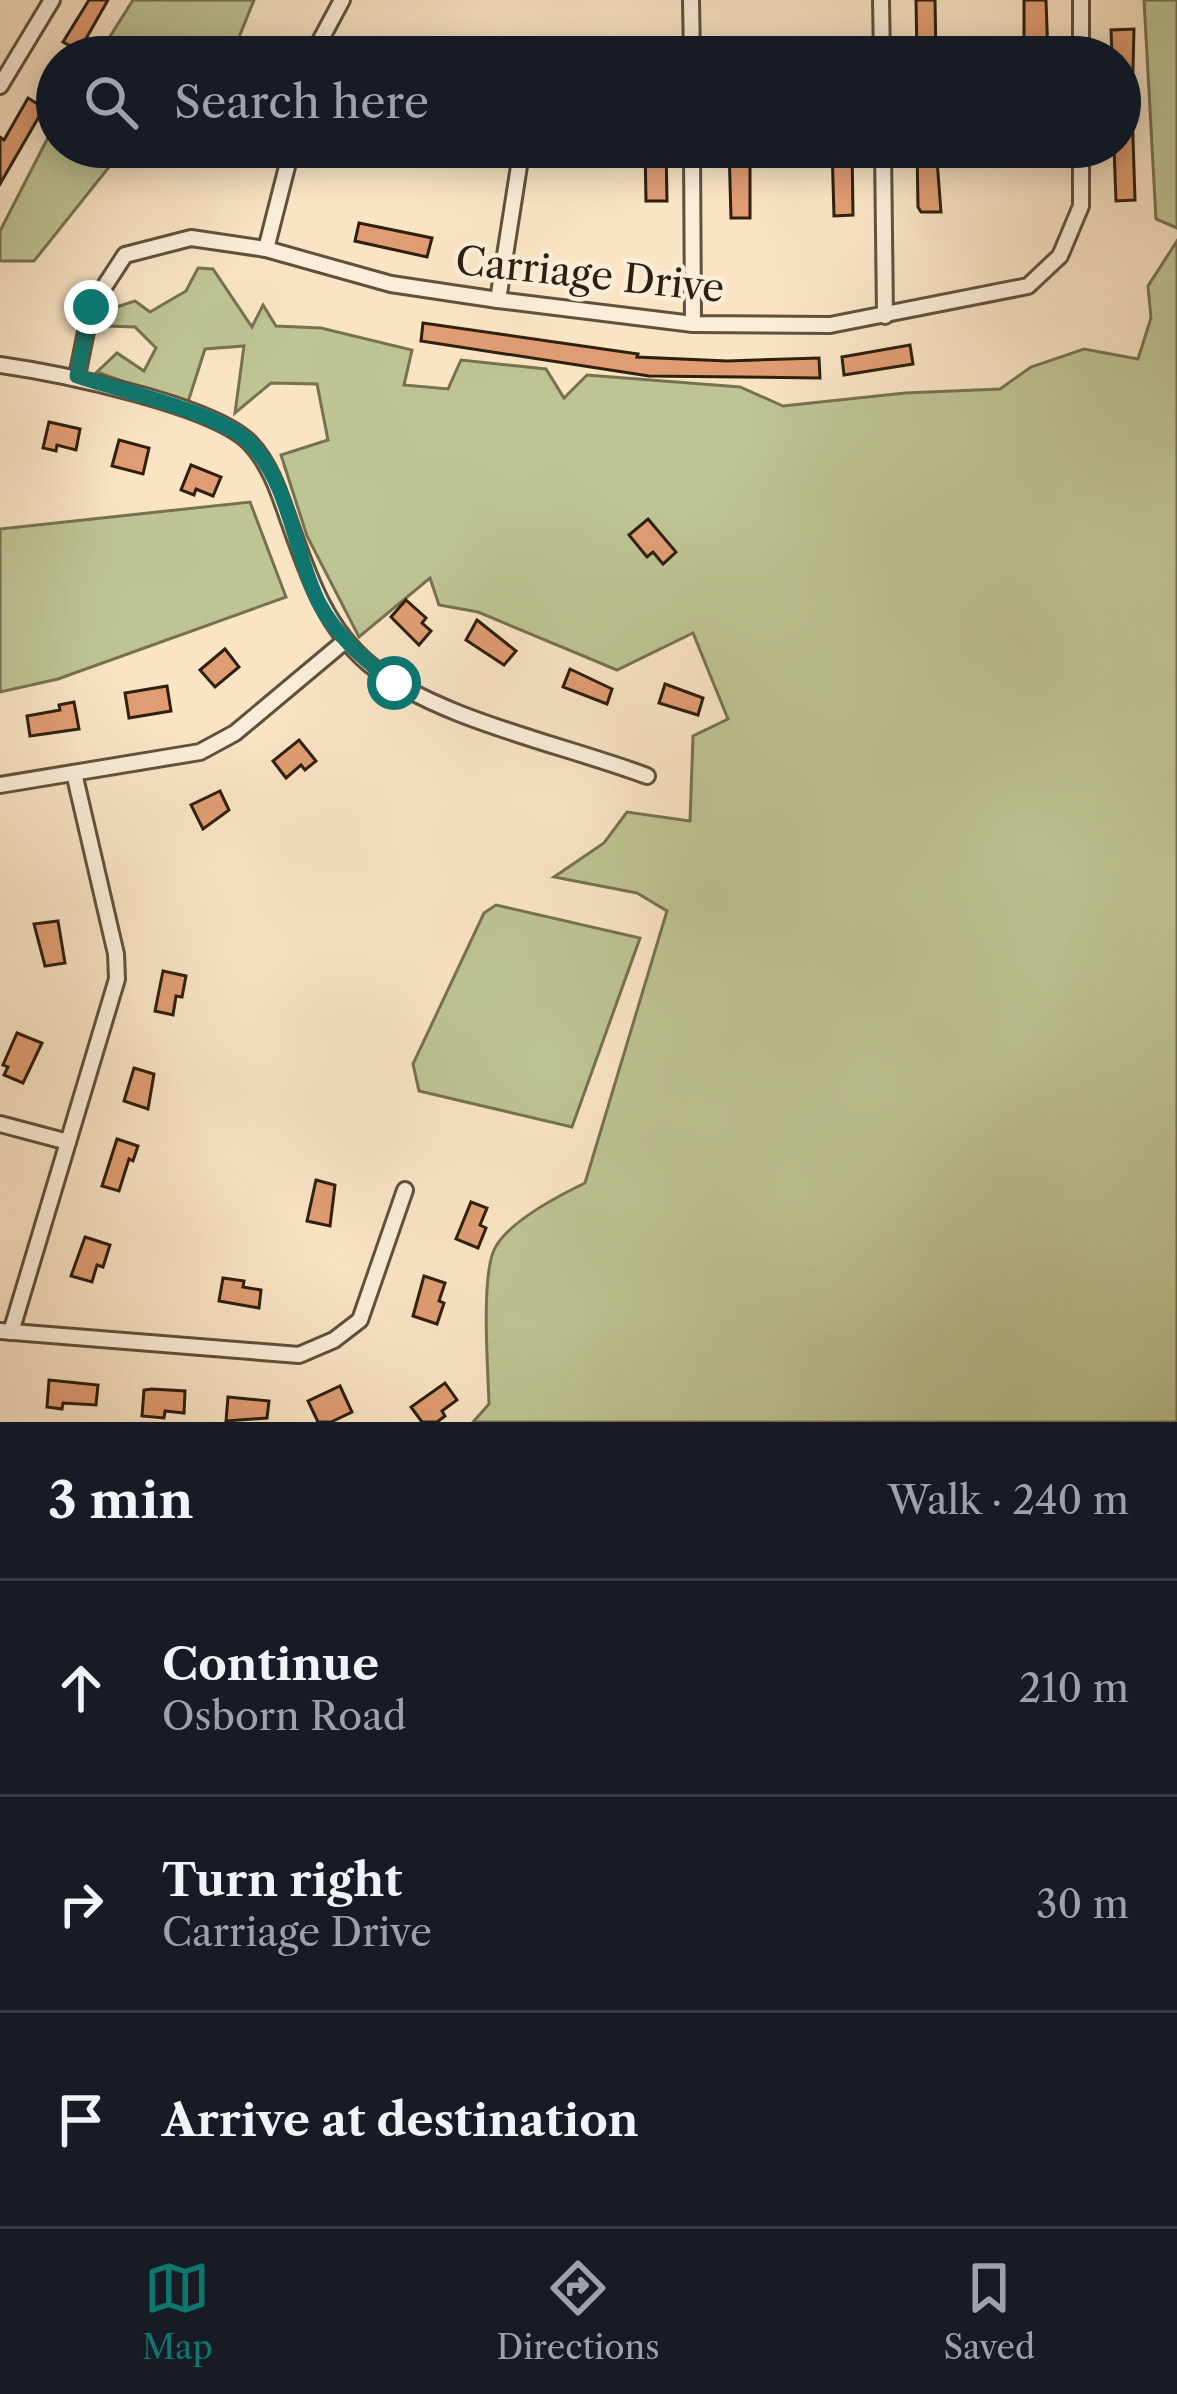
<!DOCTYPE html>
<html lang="en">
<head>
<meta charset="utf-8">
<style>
  body { margin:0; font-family:"Libre Caslon Text",serif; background:#242831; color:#f1f3f6 }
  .stop { position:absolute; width:36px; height:36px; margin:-27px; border:9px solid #0f766e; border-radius:50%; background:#fff }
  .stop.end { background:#0f766e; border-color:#fff; box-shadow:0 3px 12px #0008 }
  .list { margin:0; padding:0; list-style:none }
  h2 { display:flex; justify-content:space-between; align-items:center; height:156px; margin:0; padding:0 48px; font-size:51px }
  h2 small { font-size:39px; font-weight:400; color:#9ea1a6 }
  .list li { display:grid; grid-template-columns:78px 1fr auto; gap:36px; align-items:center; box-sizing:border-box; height:216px; padding:0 48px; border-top:3px solid #363941 }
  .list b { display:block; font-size:45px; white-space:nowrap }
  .list p { margin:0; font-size:39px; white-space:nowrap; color:#9ea1a6 }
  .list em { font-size:39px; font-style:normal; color:#9ea1a6 }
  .icon { flex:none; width:66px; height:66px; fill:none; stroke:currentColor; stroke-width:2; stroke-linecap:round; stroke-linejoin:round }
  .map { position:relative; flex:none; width:1177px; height:1422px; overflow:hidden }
  .search { position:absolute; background:#171b24; box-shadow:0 6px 30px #0003; left:36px; right:36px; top:36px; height:132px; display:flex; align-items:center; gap:30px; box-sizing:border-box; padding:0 42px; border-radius:66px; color:#9ea1a6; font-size:45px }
  .sheet { height:804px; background:#171b24 }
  nav { display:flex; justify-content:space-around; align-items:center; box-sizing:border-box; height:168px; border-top:3px solid #363941; background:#171b24; font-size:33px; color:#9ea1a6 }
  nav a { display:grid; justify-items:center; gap:6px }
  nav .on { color:#0f766e }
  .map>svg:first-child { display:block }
  .green { fill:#bec494; stroke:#767250; stroke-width:3 }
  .building { fill:#e09d73; stroke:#2e200d; stroke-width:3 }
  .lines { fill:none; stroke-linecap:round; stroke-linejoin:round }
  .street-casing { stroke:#61513b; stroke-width:20 }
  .street { stroke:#fbedd9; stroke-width:14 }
  .route { stroke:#0f766e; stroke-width:15 }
  .labels { text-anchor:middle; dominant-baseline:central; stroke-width:9; stroke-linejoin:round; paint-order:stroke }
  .street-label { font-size:39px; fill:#2e200d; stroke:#fbedd9 }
</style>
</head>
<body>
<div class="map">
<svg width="1177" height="1422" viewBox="0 0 1177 1422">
  <rect width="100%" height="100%" fill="#f9e4c4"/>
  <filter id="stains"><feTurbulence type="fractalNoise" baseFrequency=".00167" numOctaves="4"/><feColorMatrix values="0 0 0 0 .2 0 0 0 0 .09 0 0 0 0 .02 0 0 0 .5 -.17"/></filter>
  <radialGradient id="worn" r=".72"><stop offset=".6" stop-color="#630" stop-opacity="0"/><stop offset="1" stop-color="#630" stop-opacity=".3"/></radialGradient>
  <!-- green -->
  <g class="green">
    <path d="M133,0H254L231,57H97Z"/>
    <path d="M1144,0H1177V228L1156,219Z"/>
    <path d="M57,120V147H125L34,261H0V231Z"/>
    <path d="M1177,241V1422H473L489,1404C488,1370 481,1279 494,1250C507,1222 558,1196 585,1183L667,911L637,893L554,877L604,843L627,812L690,821L693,736L728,719L693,633L617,670L478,612L439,605L430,578L359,637L307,536L281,455L328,440L317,384L271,383L235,413L244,346L205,349L187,405L97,372L117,353L144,371L156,348L135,327L107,326V310L135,301L150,312L186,291L198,268L213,269L252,327L263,305L276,326L321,328L412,350L404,385L448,389L461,360L546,369L564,398L587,375L740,387L783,406L905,393L1000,389L1031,367L1084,349L1138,359L1151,318L1148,286Z"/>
    <path d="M250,502L286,597L58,679L0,692V529Z"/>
    <path d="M496,905L640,938L572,1127L419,1091L413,1064L484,913Z"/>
  </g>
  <!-- building -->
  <g class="building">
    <path d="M89,0H108L79,51L63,42Z"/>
    <path d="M916,0H935L936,57H917Z"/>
    <path d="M1024,0H1046L1048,57H1024Z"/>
    <path d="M1134,29L1132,107L1135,200L1116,201L1114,147H1120V57H1112L1111,30Z"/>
    <path d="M28,98L44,108L0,184V137L4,140Z"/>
    <path d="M645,147H666L667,201H646Z"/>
    <path d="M729,147H750V218H731Z"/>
    <path d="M832,147H852L853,215L834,216Z"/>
    <path d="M917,147H936L941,212H921L918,207Z"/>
    <path d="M359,223L432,238L427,257L355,241Z"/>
    <path d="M423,323L638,354L637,357L727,361L819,358L820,378L649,376L421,341Z"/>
    <path d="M910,345L913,364L844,375L842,357Z"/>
    <path d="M49,422L80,429L76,450L57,445L56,451L43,448Z"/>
    <path d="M119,440L149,448L143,474L112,466Z"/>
    <path d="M191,465L221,477L213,496L196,489L194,495L181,490Z"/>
    <path d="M648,519L676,552L663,564L653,552L647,557L629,535Z"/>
    <path d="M406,600L426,618L422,623L431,631L419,645L391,617Z"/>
    <path d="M477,620L516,651L504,665L466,640Z"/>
    <path d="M225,649L239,667L215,687L200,670Z"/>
    <path d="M570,669L612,689L607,704L563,687Z"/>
    <path d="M665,684L703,698L698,715L659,703Z"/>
    <path d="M167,686L171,711L129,718L125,693Z"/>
    <path d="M74,702L79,729L30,736L27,716L60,710L59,705Z"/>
    <path d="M299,740L316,761L305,770L301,765L286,778L273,761Z"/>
    <path d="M220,791L229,810L203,829L191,805Z"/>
    <path d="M58,921L65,963L45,966L34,924Z"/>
    <path d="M163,971L186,976L182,997L176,996L173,1015L155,1011Z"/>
    <path d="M17,1033L42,1043L23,1083L4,1075L8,1067L3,1065Z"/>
    <path d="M134,1068L154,1074L148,1109L124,1101Z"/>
    <path d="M117,1139L138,1146L133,1161L129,1159L119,1191L102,1186Z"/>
    <path d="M316,1180L335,1185L330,1226L307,1221Z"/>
    <path d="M471,1202L487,1208L480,1225L486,1228L478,1248L456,1239Z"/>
    <path d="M85,1237L110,1245L103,1267L97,1265L92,1282L71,1276Z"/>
    <path d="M424,1276L445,1283L439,1301L444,1303L437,1324L413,1316Z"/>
    <path d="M223,1278L244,1281L243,1287L261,1290L259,1308L219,1301Z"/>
    <path d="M49,1380L98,1385L96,1405L63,1403L62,1409L47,1407Z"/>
    <path d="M445,1383L457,1400L442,1411L445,1416L437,1422H422L411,1407Z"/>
    <path d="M340,1386L352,1412L331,1422H318L308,1401Z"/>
    <path d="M152,1389L185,1391L184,1413L165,1411L164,1418L142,1416L144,1390Z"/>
    <path d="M228,1397L269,1401L267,1418L226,1421Z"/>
  </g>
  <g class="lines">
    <defs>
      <g id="street">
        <path d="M691,0L692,57"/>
        <path d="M881,0L882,57"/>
        <path d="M315,57L320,41L342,0"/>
        <path d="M1081,57V0"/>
        <path d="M0,86L52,0"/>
        <path d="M692,147L693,324"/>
        <path d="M883,147L885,316"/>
        <path d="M266,249L292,147"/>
        <path d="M498,300L522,147"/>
        <path d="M0,365C56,373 212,404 250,443C271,465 280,496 290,524C309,577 325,627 369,664C435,719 565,745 647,776"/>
        <path d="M77,376L91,307L125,255L191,238L266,249L391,284L498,300L693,324L830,325L1028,286L1060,256L1081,206V147"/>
        <path d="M0,785L200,752L235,733L345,641"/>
        <path d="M0,1124L68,1142"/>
        <path d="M0,1331L299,1355L334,1340L360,1320L405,1190"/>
        <path d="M11,1332L117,979L116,954L74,773"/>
      </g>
    </defs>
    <!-- street casing -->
    <use href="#street" class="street-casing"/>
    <!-- street -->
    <use href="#street" class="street"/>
  </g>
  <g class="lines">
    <!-- route -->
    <path class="route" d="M91,307L77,376C121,391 218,412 249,442C290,483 294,553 319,603C337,637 365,660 394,683"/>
  </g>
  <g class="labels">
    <!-- street labels -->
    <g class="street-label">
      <text transform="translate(590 274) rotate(6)">Carriage Drive</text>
    </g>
  </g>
  <rect width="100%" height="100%" filter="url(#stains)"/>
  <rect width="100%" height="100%" fill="url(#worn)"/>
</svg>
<div class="stop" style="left:394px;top:683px"></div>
<div class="stop end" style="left:91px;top:307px"></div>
<div class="search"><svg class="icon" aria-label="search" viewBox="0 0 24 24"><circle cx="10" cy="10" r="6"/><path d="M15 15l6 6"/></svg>Search here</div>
</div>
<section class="sheet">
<h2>3 min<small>Walk · 240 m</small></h2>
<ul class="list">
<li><svg class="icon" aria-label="ahead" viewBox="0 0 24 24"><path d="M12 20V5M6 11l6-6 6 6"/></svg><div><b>Continue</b><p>Osborn Road</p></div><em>210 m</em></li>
<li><svg class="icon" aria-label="right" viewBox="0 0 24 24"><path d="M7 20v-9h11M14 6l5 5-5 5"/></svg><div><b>Turn right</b><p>Carriage Drive</p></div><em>30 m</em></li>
<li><svg class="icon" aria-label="arrive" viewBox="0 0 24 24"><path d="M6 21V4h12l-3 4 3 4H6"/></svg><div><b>Arrive at destination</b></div></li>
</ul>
</section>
<nav>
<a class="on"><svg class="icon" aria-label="map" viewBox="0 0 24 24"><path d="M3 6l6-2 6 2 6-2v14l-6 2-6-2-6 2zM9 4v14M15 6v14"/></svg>Map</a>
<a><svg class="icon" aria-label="directions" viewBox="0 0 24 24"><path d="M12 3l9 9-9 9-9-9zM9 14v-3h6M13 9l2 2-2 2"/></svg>Directions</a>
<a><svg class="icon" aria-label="saved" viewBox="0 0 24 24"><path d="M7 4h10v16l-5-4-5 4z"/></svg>Saved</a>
</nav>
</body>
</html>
